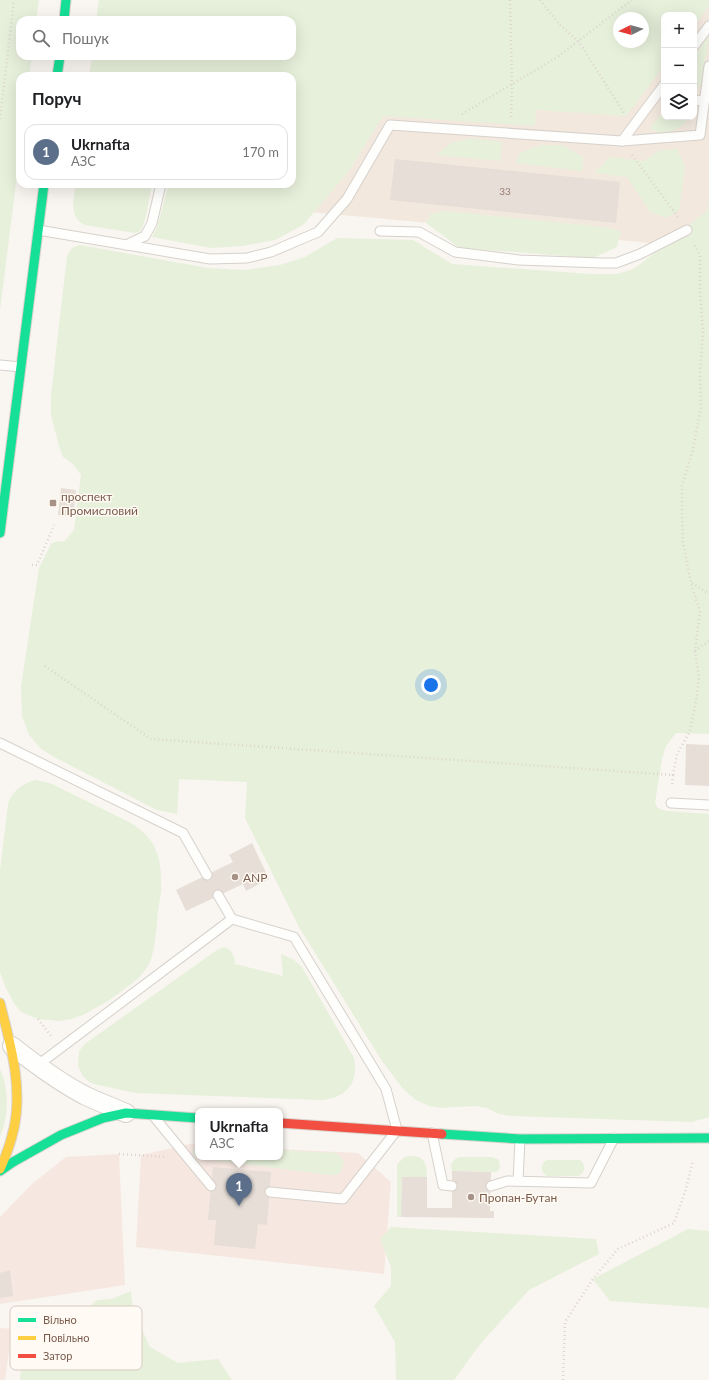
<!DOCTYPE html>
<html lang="uk">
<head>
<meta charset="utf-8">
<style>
  body { margin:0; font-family:Lato,sans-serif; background:#f6f6f6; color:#202124 }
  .controls { position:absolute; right:12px; top:12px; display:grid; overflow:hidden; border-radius:8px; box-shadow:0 4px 16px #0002 }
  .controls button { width:36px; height:36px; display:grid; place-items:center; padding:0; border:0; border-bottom:1px solid #e0e0e0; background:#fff; color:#202124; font:20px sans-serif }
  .compass { position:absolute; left:613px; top:12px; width:36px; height:36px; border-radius:50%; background:#fff; box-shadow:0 4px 16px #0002; rotate:264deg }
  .you { position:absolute; left:431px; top:685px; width:14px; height:14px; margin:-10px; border:3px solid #fff; border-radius:50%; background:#1a73e8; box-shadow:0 0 0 6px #1a73e833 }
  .badge { display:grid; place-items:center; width:26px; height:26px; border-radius:50%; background:#0f766e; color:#fff; font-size:13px; font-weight:700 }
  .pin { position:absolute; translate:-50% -33px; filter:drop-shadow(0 1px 2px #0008) }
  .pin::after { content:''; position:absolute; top:21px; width:14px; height:12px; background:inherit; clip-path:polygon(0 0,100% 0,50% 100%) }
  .popup { position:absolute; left:195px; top:1108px; width:88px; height:52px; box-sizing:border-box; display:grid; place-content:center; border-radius:8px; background:#fff; filter:drop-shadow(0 1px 3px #0005); font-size:13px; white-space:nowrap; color:#757577 }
  .popup b { font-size:15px; color:#202124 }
  .popup::after { content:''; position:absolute; left:50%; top:100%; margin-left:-8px; border:8px solid transparent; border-top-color:#fff }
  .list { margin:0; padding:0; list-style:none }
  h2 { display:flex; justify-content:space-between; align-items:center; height:52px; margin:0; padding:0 16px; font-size:17px }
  h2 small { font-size:13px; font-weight:400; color:#757577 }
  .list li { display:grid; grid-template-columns:26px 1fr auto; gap:12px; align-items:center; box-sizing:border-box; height:56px; margin:0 8px 8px; padding:0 8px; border:1px solid #e0e0e0; border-radius:12px }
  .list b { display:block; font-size:15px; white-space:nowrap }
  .list p { margin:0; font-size:13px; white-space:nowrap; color:#757577 }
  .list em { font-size:13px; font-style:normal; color:#757577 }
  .icon { flex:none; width:22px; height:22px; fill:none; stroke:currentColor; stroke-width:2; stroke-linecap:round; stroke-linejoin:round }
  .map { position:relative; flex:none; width:709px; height:1380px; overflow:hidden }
  .search { position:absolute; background:#fff; box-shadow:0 4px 16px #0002; left:16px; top:16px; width:280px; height:44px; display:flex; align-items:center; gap:10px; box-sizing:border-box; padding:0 14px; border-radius:12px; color:#757577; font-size:15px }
  .panel { position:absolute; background:#fff; box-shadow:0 4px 16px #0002; left:16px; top:72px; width:280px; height:116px; border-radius:12px }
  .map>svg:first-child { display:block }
  .residential { fill:#f2e8de; fill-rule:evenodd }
  .commercial { fill:#f6e8e1 }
  .green { fill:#e7f0db; fill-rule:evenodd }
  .building { fill:#e6ded7 }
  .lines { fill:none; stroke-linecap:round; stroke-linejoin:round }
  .lane-casing { stroke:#d7d1cb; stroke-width:11 }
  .street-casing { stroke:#d7d1cb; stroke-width:20 }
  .fast-casing { stroke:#d9d2cb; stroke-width:11 }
  .slow-casing { stroke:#d9d2cb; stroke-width:11 }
  .jam-casing { stroke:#d9d2cb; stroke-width:11 }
  .path { stroke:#dcd5d0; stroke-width:2.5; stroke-dasharray:1 3; stroke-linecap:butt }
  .lane { stroke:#fefefd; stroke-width:9 }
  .street { stroke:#fefefd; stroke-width:18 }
  .fast { stroke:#16e098; stroke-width:9 }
  .slow { stroke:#ffcf43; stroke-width:9 }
  .jam { stroke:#f24e42; stroke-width:9 }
  .poi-dot { fill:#a69286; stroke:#fffaf3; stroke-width:1.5 }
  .labels { text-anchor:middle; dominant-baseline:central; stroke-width:3; stroke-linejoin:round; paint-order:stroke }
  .number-label { font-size:10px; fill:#977e72 }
  .poi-label { font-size:12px; fill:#7a5c4d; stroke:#fffaf3; text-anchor:start }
  .key { fill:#fffaf3; stroke:#d7cbc1; stroke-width:1 }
  .key-label { font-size:11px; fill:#7a5c4d }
</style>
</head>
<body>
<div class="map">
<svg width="709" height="1380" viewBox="0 0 709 1380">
  <rect width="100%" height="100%" fill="#f9f5f0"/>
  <!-- residential -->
  <path class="residential" d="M709,0V225L706,248L265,208L292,184V20ZM664,15H694V117H664ZM619,18H643V42H619Z"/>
  <!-- commercial -->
  <g class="commercial">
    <path d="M189,1144H198V1157H280V1149L358,1153L391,1182L384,1274L136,1247L141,1155Z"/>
    <path d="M119,1154L125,1285L0,1304V1217L32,1184L66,1157Z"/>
    <path d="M0,1328L12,1329L5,1380H0Z"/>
  </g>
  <!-- green -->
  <g class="green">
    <path d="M0,0H39L36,20H20V56H32L29,76H20V152L0,311Z"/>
    <path d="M99,0H709V6L694,26V15H664V66L626,116L536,110L535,126L383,116L349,171L303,225L275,240L243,246L211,248L152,237L157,227L169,184H292V76H89L92,56H292V20H96ZM619,18H643V42H619Z"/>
    <path d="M709,36L701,85L696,90H694V56Z"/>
    <path d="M664,112V117H687L686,122C678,130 661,138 651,128L653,124Z"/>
    <path d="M472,138L502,142L500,161L436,155L451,143Z"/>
    <path d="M541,145H562L583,157L582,171L515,163L520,153Z"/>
    <path d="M677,149L685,167L679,210L667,218L650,212L627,177L594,173L610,157L644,161L658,151Z"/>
    <path d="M76,184H152C149,196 147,224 139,232L135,233L85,225C68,217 74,199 76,184Z"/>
    <path d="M709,197V734L676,733L666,746L662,759L655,803L658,808L666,811L709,814V1117L692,1122L512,1116L499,1114L487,1108L475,1106L440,1108L429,1106L416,1100L404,1090L382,1061L299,927L245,818L247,782L179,779L177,814L157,810L56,758L41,749L29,735L22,716L21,686L39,568L51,544L55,542L65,541L74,530L81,475L73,464L63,457L59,446L51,415V395L67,256L72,248L80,245L208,268L244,270L280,265L305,257L337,238L413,240L452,264L591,274H616L631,270L639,265L707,211Z"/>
    <path d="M446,211L603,227L621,231L617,247L593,258L460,248L426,223L431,214Z"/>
    <path d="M35,780L50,783L129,822C143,830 153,840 158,856C161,865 161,875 161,884C162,893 159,902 158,911C156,929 156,950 148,966C145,970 142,974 139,978L108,1001L83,1015L71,1019L59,1021L38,1019L21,1012L14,1003L6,988L0,972V871L8,804C11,792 23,783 35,780Z"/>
    <path d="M224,947L230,950L234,957L235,964L283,976L281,954L294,960L302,967L354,1058C360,1084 344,1099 320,1100L135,1093L94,1084L89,1082L82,1075L78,1065L79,1051L86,1043L217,950Z"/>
    <path d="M0,1069C9,1089 9,1116 0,1137Z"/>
    <path d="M198,1147V1157H280V1150L336,1153L342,1158L344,1163L340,1173L336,1175H330L196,1158L194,1156L193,1152L195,1148Z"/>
    <path d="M411,1156C425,1156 427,1165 427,1177H402L401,1217H397V1164L405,1157Z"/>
    <path d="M459,1157H492L499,1160L500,1167L498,1171L494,1172L452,1171C450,1164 452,1160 459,1157Z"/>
    <path d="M547,1160H580L583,1163C585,1169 584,1173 579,1176H547C540,1171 540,1164 547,1160Z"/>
    <path d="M391,1227L596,1239L599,1254L529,1290L481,1343L454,1380H396L395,1342L374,1306L391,1286V1267L380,1239Z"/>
    <path d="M688,1229L709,1231V1308L610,1301L593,1279Z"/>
    <path d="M131,1291L133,1310L150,1347L178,1363L218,1359L232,1380H20L22,1360H47L58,1349L73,1346L85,1311L97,1300L111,1299Z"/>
  </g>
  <!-- building -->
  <g class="building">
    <path d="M395,159L620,182L616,223L390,200Z"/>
    <path d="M61,488L76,490L73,517L58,515Z"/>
    <path d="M686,744L709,745V786L685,785Z"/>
    <path d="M252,843L269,879L246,891L243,884L186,911L176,890L233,862L229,855Z"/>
    <path d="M213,1167L271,1172L267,1225L258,1224L255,1249L214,1245L216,1220H208Z"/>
    <path d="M452,1171L491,1172L490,1211H494V1218L401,1217L402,1177H427V1208H452Z"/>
    <path d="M10,1270L13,1296L0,1298V1273Z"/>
  </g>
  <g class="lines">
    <defs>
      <g id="lane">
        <path d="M694,46L709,26"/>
        <path d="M694,100L704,101"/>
        <path d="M622,141L700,135L709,66"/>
        <path d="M38,230L210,259L247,258L271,252L318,232L347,199L390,125L622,141L664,85"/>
        <path d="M380,231L419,232L455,252L519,260L602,263H616L640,254L687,230"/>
        <path d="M126,245L145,236L152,223L161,184"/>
        <path d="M0,365L21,367"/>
        <path d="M0,743L183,833L207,875"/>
        <path d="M671,803L709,805"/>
        <path d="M232,919L294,937L386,1089L397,1130L343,1199L270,1192"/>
        <path d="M38,1065L232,919L218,895"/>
        <path d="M155,1118L211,1186"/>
        <path d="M432,1133L443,1185L452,1186"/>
        <path d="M518,1181L520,1139"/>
        <path d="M491,1186L507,1181L591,1183L614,1138"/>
      </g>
      <path id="street" d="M12,1046C35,1064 59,1082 86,1096C99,1102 112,1107 126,1113"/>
      <g id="fast">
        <path d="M64,20L66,0"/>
        <path d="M57,76L60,56"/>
        <path d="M0,533L44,184"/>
        <path d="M442,1134L520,1139L709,1138"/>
        <path d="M0,1171L13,1162L61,1135L103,1118L126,1113L198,1118"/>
      </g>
      <path id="slow" d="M0,1003C10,1043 23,1086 14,1128C11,1142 6,1156 0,1169"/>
      <path id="jam" d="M280,1123L442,1134"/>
    </defs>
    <!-- lane casing -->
    <use href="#lane" class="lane-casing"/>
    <!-- street casing -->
    <use href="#street" class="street-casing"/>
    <!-- fast casing -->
    <use href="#fast" class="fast-casing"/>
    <!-- slow casing -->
    <use href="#slow" class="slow-casing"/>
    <!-- jam casing -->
    <use href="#jam" class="jam-casing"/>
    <!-- path -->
    <g class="path">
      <path d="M510,0L512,85L511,117"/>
      <path d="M540,0L560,25L579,42L624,113"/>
      <path d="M462,114L556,58L632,0"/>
      <path d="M0,119L14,0"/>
      <path d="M632,155L678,217"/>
      <path d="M32,565H37L54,525"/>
      <path d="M692,583L709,594"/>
      <path d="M695,651L709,641"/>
      <path d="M45,666L151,739L673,775L672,787"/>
      <path d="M673,775L677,754L689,733L696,702L699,677L695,651L700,612L691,583L683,542L682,513V486L693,449L701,407L700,371L703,332L700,292V255L694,244"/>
      <path d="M38,1019L51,1036"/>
      <path d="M119,1154L166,1157"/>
      <path d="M563,1380L565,1322L593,1279L618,1249L674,1223L686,1189L693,1160"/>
    </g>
    <!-- lane -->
    <use href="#lane" class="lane"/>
    <!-- street -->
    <use href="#street" class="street"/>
    <!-- fast -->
    <use href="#fast" class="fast"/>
    <!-- slow -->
    <use href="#slow" class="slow"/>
    <!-- jam -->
    <use href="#jam" class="jam"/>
  </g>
  <!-- markers -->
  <g class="poi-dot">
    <rect x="49" y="499" width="8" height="8" rx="2"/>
    <circle cx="235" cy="877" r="4"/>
    <circle cx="471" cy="1197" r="4"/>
  </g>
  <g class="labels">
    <!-- number labels -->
    <g class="number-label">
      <text x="505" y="191">33</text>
    </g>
    <!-- poi labels -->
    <g class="poi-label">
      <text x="61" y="496">проспект<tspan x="61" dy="14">Промисловий</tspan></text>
      <text x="243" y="877">ANP</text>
      <text x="479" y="1197">Пропан-Бутан</text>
    </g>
  </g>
  <!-- legend -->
  <rect x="10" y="1306" width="132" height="64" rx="6" class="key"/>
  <rect x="18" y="1318" width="18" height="4" fill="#16e098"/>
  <rect x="18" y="1336" width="18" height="4" fill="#ffcf43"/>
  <rect x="18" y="1354" width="18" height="4" fill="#f24e42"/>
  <g class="key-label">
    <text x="43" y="1324">Вільно</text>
    <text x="43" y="1342">Повільно</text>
    <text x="43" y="1360">Затор</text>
  </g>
</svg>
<div class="controls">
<button>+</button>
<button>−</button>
<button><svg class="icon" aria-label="layers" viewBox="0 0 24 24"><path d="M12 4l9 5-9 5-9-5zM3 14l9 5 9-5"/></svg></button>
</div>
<svg class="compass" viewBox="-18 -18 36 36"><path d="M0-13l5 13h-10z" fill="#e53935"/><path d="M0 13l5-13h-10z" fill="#757577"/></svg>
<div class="you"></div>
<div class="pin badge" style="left:239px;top:1206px;background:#5c6f8a">1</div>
<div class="popup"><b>Ukrnafta</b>АЗС</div>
<div class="search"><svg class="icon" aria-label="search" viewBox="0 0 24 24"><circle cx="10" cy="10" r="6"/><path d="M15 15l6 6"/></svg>Пошук</div>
<section class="panel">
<h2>Поруч<small></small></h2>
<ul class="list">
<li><span class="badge" style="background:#5c6f8a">1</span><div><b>Ukrnafta</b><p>АЗС</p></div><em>170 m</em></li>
</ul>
</section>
</div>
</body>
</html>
